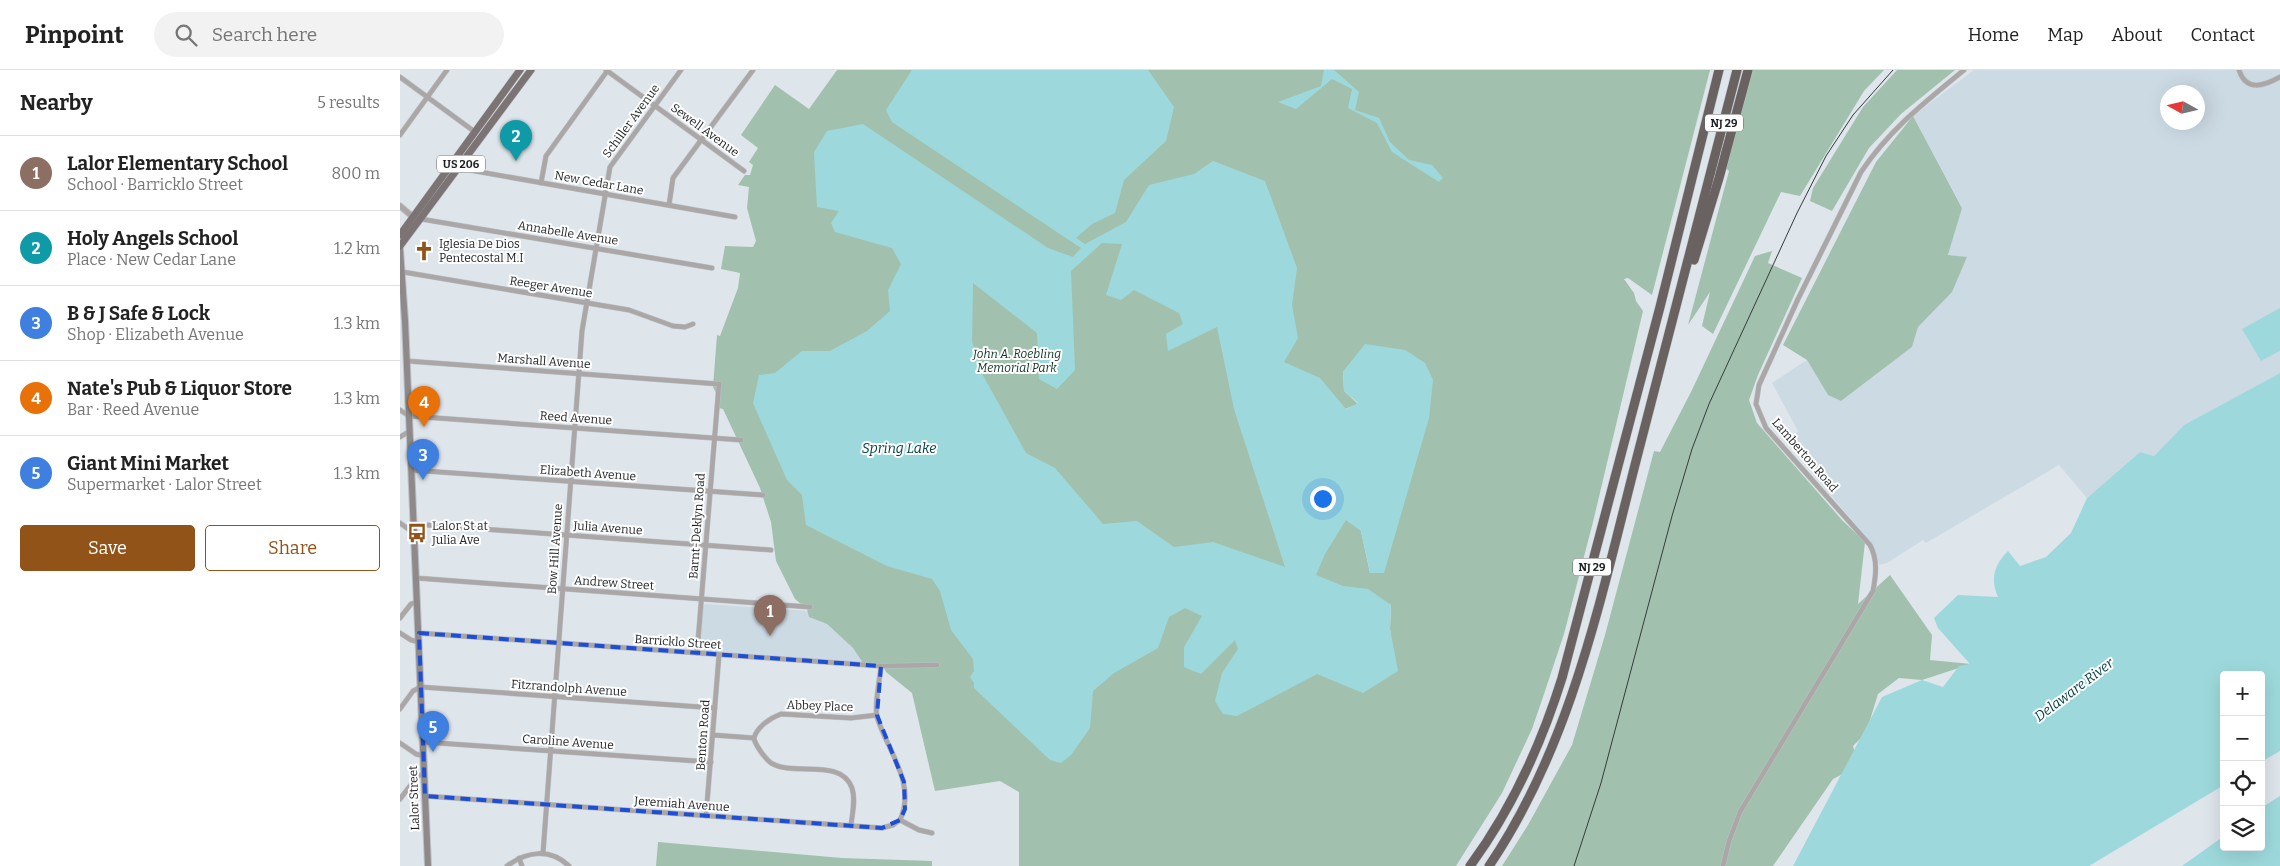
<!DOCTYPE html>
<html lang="en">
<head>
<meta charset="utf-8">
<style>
  body { margin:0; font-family:Bitter,serif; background:#f2f2f2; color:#222 }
  .controls { position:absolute; right:15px; bottom:15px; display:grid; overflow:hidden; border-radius:5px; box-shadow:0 5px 20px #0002 }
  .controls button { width:45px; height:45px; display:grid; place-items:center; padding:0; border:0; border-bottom:1px solid #e0e0e0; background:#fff; color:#222; font:25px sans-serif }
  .compass { position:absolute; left:1760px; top:15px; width:45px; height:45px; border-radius:50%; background:#fff; box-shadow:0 5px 20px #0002; rotate:278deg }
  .you { position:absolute; left:922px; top:428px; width:18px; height:18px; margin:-12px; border:4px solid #fff; border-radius:50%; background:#1a73e8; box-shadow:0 0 0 8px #1a73e833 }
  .badge { display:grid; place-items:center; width:32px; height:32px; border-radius:50%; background:#915318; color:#fff; font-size:16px; font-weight:700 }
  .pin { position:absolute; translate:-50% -41px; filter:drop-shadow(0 1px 2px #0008) }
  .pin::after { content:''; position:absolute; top:26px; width:18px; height:15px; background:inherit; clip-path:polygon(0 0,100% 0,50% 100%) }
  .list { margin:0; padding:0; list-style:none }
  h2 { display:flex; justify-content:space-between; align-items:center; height:65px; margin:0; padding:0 20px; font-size:21px }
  h2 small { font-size:16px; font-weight:400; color:#767676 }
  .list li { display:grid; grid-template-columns:32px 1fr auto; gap:15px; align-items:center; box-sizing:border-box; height:75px; padding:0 20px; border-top:1px solid #e0e0e0 }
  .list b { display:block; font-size:19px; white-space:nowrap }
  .list p { margin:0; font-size:16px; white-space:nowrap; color:#767676 }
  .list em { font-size:16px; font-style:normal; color:#767676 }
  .actions { display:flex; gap:10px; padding:15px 20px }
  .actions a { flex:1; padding:11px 0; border:1px solid #915318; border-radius:5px; text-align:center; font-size:18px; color:#915318 }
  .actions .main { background:#915318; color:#fff }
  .icon { flex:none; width:28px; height:28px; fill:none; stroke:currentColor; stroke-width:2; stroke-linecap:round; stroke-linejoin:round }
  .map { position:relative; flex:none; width:1880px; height:796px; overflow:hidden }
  header { display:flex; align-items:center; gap:30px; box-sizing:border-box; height:70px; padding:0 25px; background:#fff; border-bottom:1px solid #e0e0e0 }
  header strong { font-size:24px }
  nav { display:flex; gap:28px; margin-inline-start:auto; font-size:18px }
  .search { width:350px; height:45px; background:#f2f2f2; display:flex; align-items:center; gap:12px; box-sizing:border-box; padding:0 18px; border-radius:28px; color:#767676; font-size:19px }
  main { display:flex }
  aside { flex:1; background:#fff }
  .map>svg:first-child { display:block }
  .built { fill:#ccdae4; fill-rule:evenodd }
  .green { fill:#a1c1ae; fill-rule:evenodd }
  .water { fill:#9dd9dc; fill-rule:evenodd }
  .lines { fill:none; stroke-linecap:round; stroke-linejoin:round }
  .minor-casing { stroke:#bbc2c7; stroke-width:5.5 }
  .tertiary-casing { stroke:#bbc2c7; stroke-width:7 }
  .secondary-casing { stroke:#bbc2c7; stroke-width:8 }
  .primary-casing { stroke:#bbc2c7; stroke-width:8 }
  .motorway-casing { stroke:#bbc2c7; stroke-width:10 }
  .minor { stroke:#aba7a7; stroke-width:4.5 }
  .tertiary { stroke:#aba7a7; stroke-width:5.5 }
  .secondary { stroke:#8f8989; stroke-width:6 }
  .primary { stroke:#7b7374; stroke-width:7 }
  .motorway { stroke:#6a6161; stroke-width:9 }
  .rail { stroke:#373a3d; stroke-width:1 }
  .marked { fill:none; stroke:#1d4ed8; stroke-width:4; stroke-dasharray:10 6; stroke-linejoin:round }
  .labels { text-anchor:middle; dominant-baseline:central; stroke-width:4; stroke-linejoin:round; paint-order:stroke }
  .shield { fill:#fff; stroke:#626465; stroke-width:1 }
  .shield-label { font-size:11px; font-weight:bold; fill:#1e2123 }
  .street-label { font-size:12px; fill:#1e2123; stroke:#fff }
  .poi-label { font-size:12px; fill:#1e2123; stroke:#fff; text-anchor:start }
  .park-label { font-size:12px; font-style:italic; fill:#0d3321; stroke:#fff }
  .water-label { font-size:14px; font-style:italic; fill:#074144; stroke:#fff }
</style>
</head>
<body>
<header>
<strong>Pinpoint</strong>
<div class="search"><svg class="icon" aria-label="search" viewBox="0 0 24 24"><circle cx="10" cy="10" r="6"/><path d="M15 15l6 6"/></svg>Search here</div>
<nav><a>Home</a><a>Map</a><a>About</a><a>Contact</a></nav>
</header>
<main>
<aside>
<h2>Nearby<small>5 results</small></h2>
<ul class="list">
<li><span class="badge" style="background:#8d6e63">1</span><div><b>Lalor Elementary School</b><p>School · Barricklo Street</p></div><em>800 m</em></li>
<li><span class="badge" style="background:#0f9aa8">2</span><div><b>Holy Angels School</b><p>Place · New Cedar Lane</p></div><em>1.2 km</em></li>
<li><span class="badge" style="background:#3f7fe0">3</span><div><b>B &amp; J Safe &amp; Lock</b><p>Shop · Elizabeth Avenue</p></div><em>1.3 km</em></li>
<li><span class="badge" style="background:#e8710a">4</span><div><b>Nate's Pub &amp; Liquor Store</b><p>Bar · Reed Avenue</p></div><em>1.3 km</em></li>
<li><span class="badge" style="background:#3f7fe0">5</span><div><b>Giant Mini Market</b><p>Supermarket · Lalor Street</p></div><em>1.3 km</em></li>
</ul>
<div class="actions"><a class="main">Save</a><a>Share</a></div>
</aside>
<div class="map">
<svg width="1880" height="796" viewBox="0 0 1880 796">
  <rect width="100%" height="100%" fill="#dee5eb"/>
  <!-- built -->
  <g class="built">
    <path d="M1574,0H1880V239L1861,291L1880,281V303L1784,355L1754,386L1740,382L1687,428L1659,395L1526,473L1523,470L1487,493L1479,495L1470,471L1406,396L1389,372L1398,361L1372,313L1407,290L1428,325L1441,331L1512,277L1518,257L1567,188L1548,185L1562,137L1513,46ZM1768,22H1798V52H1768Z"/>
    <path d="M305,534L408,541L410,547L427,554L453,578L463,593L302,581L300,578L303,536Z"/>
  </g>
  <!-- green -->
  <g class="green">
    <path d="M437,0H1310L1252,225L1228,208L1224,209L1234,223L1236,231L1243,241L1194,448L1164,564L1142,630L1132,659L1102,723L1056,796H619V722L600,711L535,721L512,623L486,602L484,598L463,593L453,578L427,554L409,547L407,539L395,529L376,491L371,452L360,418L323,339L319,338L320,331L313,317L317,265L320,266L338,218L340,203L321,199L325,176L353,177L356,171L347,138L349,117L338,115L345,105H350L353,95L349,92L358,78L341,65L375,15L409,39ZM952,291L984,503H970L961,461L918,307L945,339L958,334L944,321L943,302ZM974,528L991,535L990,559L992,576Z"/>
    <path d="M1349,0H1484L1464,21L1400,126L1381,122L1313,264L1302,256L1310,222L1288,255L1329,101L1324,97Z"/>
    <path d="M1497,0H1555L1501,44L1469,78L1432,141L1410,131L1413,118L1463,37Z"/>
    <path d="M1513,46L1562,138L1548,185L1567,187L1552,222L1518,257L1512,277L1441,331L1428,325L1407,290L1383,275L1476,92Z"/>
    <path d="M1372,181L1368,193L1402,208L1358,305L1349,330L1357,353L1442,450L1465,472L1458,534L1490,505L1532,565L1530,590L1571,594L1522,610L1499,608L1478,624L1466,663L1453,676L1458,696L1433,709L1373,796H1102L1128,755L1172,675L1205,565L1254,381L1260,382L1292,320L1355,186Z"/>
    <path d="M258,772L442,788L532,791V796H256Z"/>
  </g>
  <!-- water -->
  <g class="water">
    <path d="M512,0H748L774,37L766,71L724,110L715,143L692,154L676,168L685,174L726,152L749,115L794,104L813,91L865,111L897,198L892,235L898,268L884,292L920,308L946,339L958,333L944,321L943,302L965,274L1005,280L1025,293L1033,310L1029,348L984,503H970L961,461L946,450L925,484L916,505L943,516L968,519L991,535L990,559L998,601L963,623L917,604L837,646L823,644L815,631L822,603L838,579L835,570L801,604L784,597V577L802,546L785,538L769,547L758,578L714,603L693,621L690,658L671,685L661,693L650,690L574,618V613L570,607L574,601L573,589L551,560L540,521L532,509L487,496L406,455L402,425L387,410L353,333L359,305L375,303L402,281H430L467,261L490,241L488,220L501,194L492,178L435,162L431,153L439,141L417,137L414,82L427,61L463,54L648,178L673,187L681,178L492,52L486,40ZM702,173L722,174L706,225L721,230L734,220L779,243L783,254L766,264L768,281L817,257L834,339L885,497L813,472L774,477L737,451L703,454L655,398L626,383L580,300L572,271L573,213L637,263L639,309L657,319L675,300L671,201Z"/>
    <path d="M924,0H934L959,22L955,40L979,48L990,72L1009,90L1032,95L1043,108L1039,112L992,82L977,53L948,38L952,19L932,9L896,39L878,32L921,16Z"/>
    <path d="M1880,238V281L1861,291L1842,259Z"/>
    <path d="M1880,303V681L1861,692V605H1824V715L1689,796H1393L1482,627L1522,610L1543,617L1559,596L1570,594L1538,558L1534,548L1558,525L1598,527C1590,509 1594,495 1608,481L1620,496L1646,487L1671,463L1687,428L1740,382L1754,386L1784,355Z"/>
    <path d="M1880,726V796H1782L1824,766V777H1861V738Z"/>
  </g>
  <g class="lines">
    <defs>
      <g id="minor">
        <path d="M206,0L344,101"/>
        <path d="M1839,0C1846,22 1864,16 1880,7"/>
        <path d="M0,7L75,62"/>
        <path d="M0,65L47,0"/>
        <path d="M58,98L335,147"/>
        <path d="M141,113L146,86L208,0"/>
        <path d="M269,135L273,108L353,0"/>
        <path d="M21,149L312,198"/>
        <path d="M3,202L229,240L273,256L285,257L293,254"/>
        <path d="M7,291L319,314L297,583"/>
        <path d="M0,340L9,346L341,370"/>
        <path d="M0,367L10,361"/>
        <path d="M11,400L363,425"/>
        <path d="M0,453L14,463"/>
        <path d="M14,454L371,480"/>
        <path d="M16,508L410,537"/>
        <path d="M0,548L11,534L17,532"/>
        <path d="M0,563L11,570L19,572"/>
        <path d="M19,563L481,596L537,595"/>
        <path d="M481,596C480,609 474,635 477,647C487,680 517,714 500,750"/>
        <path d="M0,639L13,621L21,617L315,638"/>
        <path d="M313,665L354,668"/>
        <path d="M354,668C355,674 358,677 361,682C364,686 367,690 371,693C393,707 441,687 452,718C456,730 452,744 451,756"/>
        <path d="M354,668C357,657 370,648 381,644L451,648L477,645"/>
        <path d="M23,672L311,692"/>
        <path d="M0,673L16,684L24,686"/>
        <path d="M25,726L482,758L493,755L500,750"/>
        <path d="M0,729L17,707L24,703"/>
        <path d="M306,746L319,585"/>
        <path d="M500,750L519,760L532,763"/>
        <path d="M143,783L182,261L210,97L281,0"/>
        <path d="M119,788L122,796"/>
        <path d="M107,796C127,781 150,778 169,796"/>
        <path d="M1323,796L1329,771L1340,742L1473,521C1476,505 1478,490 1470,475L1366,358L1356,334L1359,315L1398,229L1461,102C1490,59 1525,32 1564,0"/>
      </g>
      <path id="tertiary" d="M0,136L13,147"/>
      <path id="secondary" d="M0,179L5,251L28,796"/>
      <g id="primary">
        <path d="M0,165L120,0"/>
        <path d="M0,176L131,0"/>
      </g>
      <g id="motorway">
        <path d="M1294,190L1319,108L1348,0"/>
        <path d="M1070,796C1112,739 1141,675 1162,608L1260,237L1319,0"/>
        <path d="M1089,796C1171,675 1200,531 1236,391C1269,261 1304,130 1337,0"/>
      </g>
    </defs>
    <!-- minor casing -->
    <use href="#minor" class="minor-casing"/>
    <!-- tertiary casing -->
    <use href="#tertiary" class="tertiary-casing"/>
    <!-- secondary casing -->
    <use href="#secondary" class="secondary-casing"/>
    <!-- primary casing -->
    <use href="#primary" class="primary-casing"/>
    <!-- motorway casing -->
    <use href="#motorway" class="motorway-casing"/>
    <!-- minor -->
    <use href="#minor" class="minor"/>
    <!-- tertiary -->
    <use href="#tertiary" class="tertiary"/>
    <!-- secondary -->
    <use href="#secondary" class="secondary"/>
    <!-- primary -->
    <use href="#primary" class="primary"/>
    <!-- motorway -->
    <use href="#motorway" class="motorway"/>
    <!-- rail -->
    <path class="rail" d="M1174,796L1201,713L1272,446L1292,379L1309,334L1397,143L1426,86L1453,45L1493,0"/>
  </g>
  <!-- marked area -->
  <path class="marked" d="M19,563L481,596L477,645L504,712L505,739L500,750L482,758L25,726Z"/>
  <!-- icons -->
  <defs>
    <symbol id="church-bare" viewBox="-9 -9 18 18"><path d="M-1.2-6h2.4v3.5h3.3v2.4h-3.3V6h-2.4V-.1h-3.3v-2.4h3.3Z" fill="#915318" stroke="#fff" stroke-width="2.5" paint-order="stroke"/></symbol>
    <symbol id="bus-bare" viewBox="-9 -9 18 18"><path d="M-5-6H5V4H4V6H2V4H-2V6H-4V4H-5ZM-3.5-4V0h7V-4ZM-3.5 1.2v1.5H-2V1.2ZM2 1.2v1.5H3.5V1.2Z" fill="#915318" stroke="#fff" stroke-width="2.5" paint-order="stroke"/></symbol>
  </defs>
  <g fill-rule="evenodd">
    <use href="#church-bare" x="10" y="167" width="28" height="28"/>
    <use href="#bus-bare" x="3" y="449" width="28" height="28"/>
  </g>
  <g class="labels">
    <!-- shield labels -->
    <g class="shield">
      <rect x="1305" y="44.5" width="38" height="17" rx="4"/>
      <rect x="37" y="85.5" width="48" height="17" rx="4"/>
      <rect x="1173" y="488.5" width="38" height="17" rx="4"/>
    </g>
    <g class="shield-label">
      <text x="1324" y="53">NJ 29</text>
      <text x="61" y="94">US 206</text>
      <text x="1192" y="497">NJ 29</text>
    </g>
    <!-- street labels -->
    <g class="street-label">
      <text transform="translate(231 51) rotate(-54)">Schiller Avenue</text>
      <text transform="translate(305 60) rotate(36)">Sewell Avenue</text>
      <text transform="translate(199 113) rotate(10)">New Cedar Lane</text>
      <text transform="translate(168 163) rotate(9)">Annabelle Avenue</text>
      <text transform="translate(151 217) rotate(9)">Reeger Avenue</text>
      <text transform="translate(144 291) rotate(4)">Marshall Avenue</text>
      <text transform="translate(176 348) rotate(4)">Reed Avenue</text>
      <text transform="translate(1405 385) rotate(49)">Lamberton Road</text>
      <text transform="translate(188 403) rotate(4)">Elizabeth Avenue</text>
      <text transform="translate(297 456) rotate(-86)">Barnt-Deklyn Road</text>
      <text transform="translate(208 458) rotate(4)">Julia Avenue</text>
      <text transform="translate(155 479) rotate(-86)">Bow Hill Avenue</text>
      <text transform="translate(214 513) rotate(4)">Andrew Street</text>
      <text transform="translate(278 572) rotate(4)">Barricklo Street</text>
      <text transform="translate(169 618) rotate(4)">Fitzrandolph Avenue</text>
      <text transform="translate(420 636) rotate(2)">Abbey Place</text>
      <text transform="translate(303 665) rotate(-86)">Benton Road</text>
      <text transform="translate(168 672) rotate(4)">Caroline Avenue</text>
      <text transform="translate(14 728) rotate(-92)">Lalor Street</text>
      <text transform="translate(282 734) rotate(4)">Jeremiah Avenue</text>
    </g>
    <!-- poi labels -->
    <g class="poi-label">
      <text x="39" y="174">Iglesia De Dios<tspan x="39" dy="14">Pentecostal M.I</tspan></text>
      <text x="32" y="456">Lalor St at<tspan x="32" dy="14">Julia Ave</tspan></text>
    </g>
    <!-- park labels -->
    <g class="park-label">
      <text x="617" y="284">John A. Roebling<tspan x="617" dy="14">Memorial Park</tspan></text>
    </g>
    <!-- water labels -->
    <g class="water-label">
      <text x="499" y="378">Spring Lake</text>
      <text transform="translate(1674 620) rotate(-37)">Delaware River</text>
    </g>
  </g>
</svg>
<div class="controls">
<button>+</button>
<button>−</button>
<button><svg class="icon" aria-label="locate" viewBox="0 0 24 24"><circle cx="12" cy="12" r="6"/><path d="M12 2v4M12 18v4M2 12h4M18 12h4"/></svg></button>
<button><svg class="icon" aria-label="layers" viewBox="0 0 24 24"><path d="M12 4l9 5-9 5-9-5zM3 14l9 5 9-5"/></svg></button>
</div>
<svg class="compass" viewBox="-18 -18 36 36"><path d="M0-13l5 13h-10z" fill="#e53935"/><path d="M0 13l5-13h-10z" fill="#767676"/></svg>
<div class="you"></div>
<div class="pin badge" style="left:370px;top:566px;background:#8d6e63">1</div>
<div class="pin badge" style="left:116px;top:91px;background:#0f9aa8">2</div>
<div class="pin badge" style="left:23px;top:410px;background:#3f7fe0">3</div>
<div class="pin badge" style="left:24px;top:357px;background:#e8710a">4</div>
<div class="pin badge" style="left:33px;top:682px;background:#3f7fe0">5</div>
</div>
</main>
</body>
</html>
